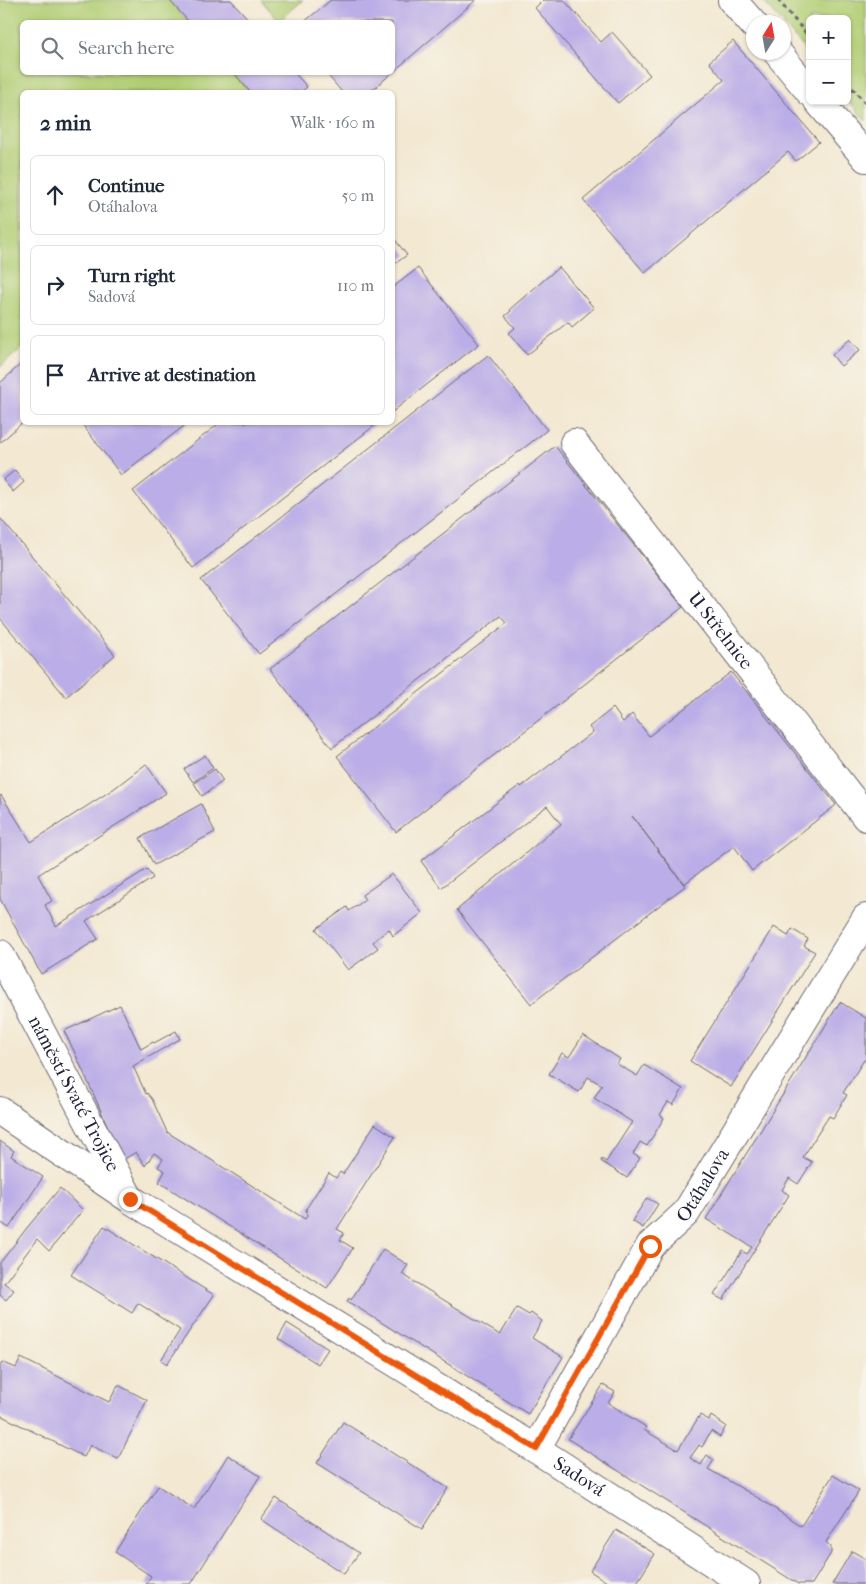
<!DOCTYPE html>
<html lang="en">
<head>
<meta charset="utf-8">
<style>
  body { margin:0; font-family:"IM FELL French Canon",serif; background:#f2f2f3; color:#1f2937 }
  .controls { position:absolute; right:15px; top:15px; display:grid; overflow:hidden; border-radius:8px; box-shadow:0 1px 4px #0004 }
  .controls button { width:45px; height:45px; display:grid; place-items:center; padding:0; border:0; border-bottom:1px solid #e0e1e3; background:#fff; color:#1f2937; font:25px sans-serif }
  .compass { position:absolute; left:746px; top:15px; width:45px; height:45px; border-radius:50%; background:#fff; box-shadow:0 1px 4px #0004; rotate:11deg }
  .stop { position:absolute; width:15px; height:15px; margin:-11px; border:4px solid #ea580c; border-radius:50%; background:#fff }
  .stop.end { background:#ea580c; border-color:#fff; box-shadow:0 1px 5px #0008 }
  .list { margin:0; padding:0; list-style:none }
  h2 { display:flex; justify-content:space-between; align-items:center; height:65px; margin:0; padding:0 20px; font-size:21px }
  h2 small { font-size:16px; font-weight:400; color:#747a83 }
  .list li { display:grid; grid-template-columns:32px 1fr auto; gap:15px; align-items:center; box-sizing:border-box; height:80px; margin:0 10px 10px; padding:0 10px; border:1px solid #e0e1e3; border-radius:8px }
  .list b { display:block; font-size:19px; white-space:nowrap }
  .list p { margin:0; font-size:16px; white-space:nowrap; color:#747a83 }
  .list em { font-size:16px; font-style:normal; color:#747a83 }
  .icon { flex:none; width:28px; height:28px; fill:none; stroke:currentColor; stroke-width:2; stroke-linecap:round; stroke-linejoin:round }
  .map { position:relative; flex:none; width:866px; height:1584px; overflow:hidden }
  .search { position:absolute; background:#fff; box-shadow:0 1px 4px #0004; left:20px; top:20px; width:375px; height:55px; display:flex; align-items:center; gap:12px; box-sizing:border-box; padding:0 18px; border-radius:8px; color:#747a83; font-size:19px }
  .panel { position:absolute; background:#fff; box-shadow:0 1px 4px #0004; left:20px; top:90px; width:375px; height:335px; border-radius:8px }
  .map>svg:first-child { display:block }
  .green { fill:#b0cd73; stroke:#697857 }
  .building { fill:#bbade7 }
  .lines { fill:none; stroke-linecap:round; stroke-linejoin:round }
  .street-casing { stroke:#6b6770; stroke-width:30 }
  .path { stroke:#6b6770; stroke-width:3; stroke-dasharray:4 4; stroke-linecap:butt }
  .street { stroke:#fff; stroke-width:28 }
  .route { stroke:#ea580c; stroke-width:6 }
  .labels { text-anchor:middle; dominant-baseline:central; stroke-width:4; stroke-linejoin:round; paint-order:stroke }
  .street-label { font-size:19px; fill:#22223b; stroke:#f7f3e8 }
</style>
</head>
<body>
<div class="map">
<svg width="866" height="1584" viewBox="0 0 866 1584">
  <rect width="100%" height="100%" fill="#f7f3e8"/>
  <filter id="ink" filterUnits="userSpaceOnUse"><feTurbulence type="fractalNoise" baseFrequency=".02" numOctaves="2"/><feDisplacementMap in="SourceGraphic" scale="10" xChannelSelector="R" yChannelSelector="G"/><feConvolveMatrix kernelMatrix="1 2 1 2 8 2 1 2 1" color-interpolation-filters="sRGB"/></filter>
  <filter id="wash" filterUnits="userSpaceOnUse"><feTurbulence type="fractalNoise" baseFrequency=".0096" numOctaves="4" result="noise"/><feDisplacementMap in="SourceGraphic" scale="20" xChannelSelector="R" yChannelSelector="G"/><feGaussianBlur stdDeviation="1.12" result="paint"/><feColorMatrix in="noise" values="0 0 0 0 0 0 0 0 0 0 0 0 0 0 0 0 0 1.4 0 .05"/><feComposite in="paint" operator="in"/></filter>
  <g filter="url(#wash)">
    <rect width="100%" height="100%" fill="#f3e8d1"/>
    <!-- green -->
    <g class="green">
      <path d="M0,0H169L189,22H22V72L233,73L250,92H22V348L0,367Z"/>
      <path d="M261,0H303L279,21Z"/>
      <path d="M762,0H866V121L847,99V19H810V55L784,25V22H782Z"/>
    </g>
    <g id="blocks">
      <!-- building -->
      <g class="building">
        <path d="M169,0H231L251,22H189Z"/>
        <path d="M331,0H476L370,92H342L325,72H392V22H304Z"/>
        <path d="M543,0H564L601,42L612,32L650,75L618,103L535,8Z"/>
        <path d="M733,41L819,142L796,161L788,152L645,273L583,200L724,80L709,62Z"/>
        <path d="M233,72H294L307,87L301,92H250Z"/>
        <path d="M392,236L407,255L392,266Z"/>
        <path d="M559,267L594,308L572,327L568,322L527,355L509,333L515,328L505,316L511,311L510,309Z"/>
        <path d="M418,268L479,344L392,412V288Z"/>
        <path d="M850,339L860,350L841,366L832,355Z"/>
        <path d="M488,355L547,430L259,654L201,580Z"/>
        <path d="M22,363V423L0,443V383Z"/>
        <path d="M84,422H189L121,475L82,424Z"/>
        <path d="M221,422H379L193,568L133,491Z"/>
        <path d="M555,446L683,607L396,832L337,756L507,623L501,616L332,748L270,669Z"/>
        <path d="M15,470L24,482L13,492L3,480Z"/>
        <path d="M0,518L115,655L66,697L0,618Z"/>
        <path d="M731,672L836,805L752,871L734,846L684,884L632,816L685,886L531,1004L457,910L561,824L547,806L441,888L421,861L520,785L521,787L593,732L589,727L613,708L623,722L632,714L649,736Z"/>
        <path d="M205,755L213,768L193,782L184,769Z"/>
        <path d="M146,764L166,793L38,875L52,901L45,905L56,926L147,869L153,878L86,921L98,939L41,974L0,899V796L1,795L31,842L112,790Z"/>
        <path d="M215,769L223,781L202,796L194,783Z"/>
        <path d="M201,804L215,832L154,865L140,838Z"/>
        <path d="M392,874L422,913L393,936L389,929L373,942L378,948L348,970L316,929L347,907L349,911L365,900L362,895Z"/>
        <path d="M774,927L788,936L792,929L808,939L804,946L815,952L731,1087L690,1061Z"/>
        <path d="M840,1002L866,1018V1061L864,1060L843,1093L847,1095L833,1118L829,1116L803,1157L812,1162L798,1184L789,1178L782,1190L789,1195L723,1300L714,1295L742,1251L747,1254L752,1247L706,1219Z"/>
        <path d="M120,1005L141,1049L153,1042L154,1043L176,1031L180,1039L133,1066L146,1094L147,1093L152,1099L167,1132L305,1219L307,1216L306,1209L329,1173L336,1178L340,1172L343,1174L375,1124L395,1137L337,1229L344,1233L340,1240L353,1248L327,1288L159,1182L165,1171L158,1167L163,1159L154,1153L145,1166L136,1152L123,1160L74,1051L64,1031Z"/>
        <path d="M583,1035L620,1059L617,1064L637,1076L644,1065L683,1089L673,1105L668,1102L660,1115L664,1118L647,1146L640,1142L633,1154L640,1158L627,1178L601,1161L602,1159L606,1162L632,1122L594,1098L602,1085L588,1077L579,1092L549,1074L562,1053L569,1057Z"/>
        <path d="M0,1141L14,1151L11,1156L43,1177L9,1228L0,1222Z"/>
        <path d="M60,1188L83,1210L49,1251L37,1239L4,1283L14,1290L6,1300L0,1295V1263L26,1229Z"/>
        <path d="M647,1198L658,1204L643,1228L632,1221Z"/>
        <path d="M104,1226L214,1295L167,1364L161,1360L180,1330L138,1303L132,1313L71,1275Z"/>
        <path d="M383,1249L408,1265L402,1274L500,1335L517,1308L529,1315L531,1313L542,1321L532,1338L563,1357L528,1414L347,1301L349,1298L351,1300Z"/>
        <path d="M287,1323L328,1349L318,1364L278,1339Z"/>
        <path d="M21,1358L109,1402L118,1385L147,1400L118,1459L90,1445L84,1457L0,1415V1365L2,1362L16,1368Z"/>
        <path d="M603,1385L615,1392L608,1403L646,1427L644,1430L678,1450L700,1415L709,1420L711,1416L726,1426L720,1437L711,1431L702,1447L699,1445L690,1458L701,1465L707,1455L714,1460L708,1469L760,1499L801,1526L833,1475L859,1491L826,1542L831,1547V1553L812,1584H798L568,1439Z"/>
        <path d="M343,1422L448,1488L422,1529L317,1463Z"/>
        <path d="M228,1455L260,1476L191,1584H146L151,1576L115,1552L158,1486L194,1509Z"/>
        <path d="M276,1498L359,1553L344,1574L261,1519Z"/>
        <path d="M616,1530L655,1554L636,1584H610L590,1571Z"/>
        <path d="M852,1551L866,1559V1584H832Z"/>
      </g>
    </g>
  </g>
  <g filter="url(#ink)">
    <use href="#blocks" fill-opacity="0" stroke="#6b6770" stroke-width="1"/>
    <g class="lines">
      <defs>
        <g id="street">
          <path d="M732,0L754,25"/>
          <path d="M777,52L810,92"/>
          <path d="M818,101L866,158"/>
          <path id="s1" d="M574,443L866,817"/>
          <path id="s2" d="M0,954L128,1196"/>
          <path id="s3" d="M0,1111L130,1199L536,1449L746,1584"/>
          <path id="s4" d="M536,1449L650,1246L686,1213L866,918"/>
        </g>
      </defs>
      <!-- street casing -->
      <use href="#street" class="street-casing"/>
      <!-- path -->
      <g class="path">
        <path d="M778,0L810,38"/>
        <path d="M847,82L866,104"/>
      </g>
      <!-- street -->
      <use href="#street" class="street"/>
    </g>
  </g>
  <g class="lines" filter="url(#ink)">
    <!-- route -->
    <path class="route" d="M130,1199L536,1449L650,1246"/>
  </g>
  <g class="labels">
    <!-- street labels -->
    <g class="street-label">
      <text stroke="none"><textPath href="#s1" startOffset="238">U Střelnice</textPath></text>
      <text stroke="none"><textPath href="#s2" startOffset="158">náměstí Svaté Trojice</textPath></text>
      <text stroke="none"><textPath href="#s4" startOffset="314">Otáhalova</textPath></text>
      <text stroke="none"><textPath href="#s3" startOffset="685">Sadová</textPath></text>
    </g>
  </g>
</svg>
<div class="controls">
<button>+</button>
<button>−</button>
</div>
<svg class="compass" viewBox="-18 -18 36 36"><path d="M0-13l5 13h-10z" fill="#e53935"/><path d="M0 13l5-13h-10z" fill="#747a83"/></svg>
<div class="stop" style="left:650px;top:1246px"></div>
<div class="stop end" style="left:130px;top:1199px"></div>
<div class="search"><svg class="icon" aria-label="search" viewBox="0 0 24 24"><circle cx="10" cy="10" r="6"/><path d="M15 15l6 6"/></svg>Search here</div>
<section class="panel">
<h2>2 min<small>Walk · 160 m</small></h2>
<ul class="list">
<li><svg class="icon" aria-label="ahead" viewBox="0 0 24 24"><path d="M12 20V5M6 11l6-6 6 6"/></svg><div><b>Continue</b><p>Otáhalova</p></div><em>50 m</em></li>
<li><svg class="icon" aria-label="right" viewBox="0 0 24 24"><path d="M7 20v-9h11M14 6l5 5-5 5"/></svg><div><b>Turn right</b><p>Sadová</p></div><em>110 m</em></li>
<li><svg class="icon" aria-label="arrive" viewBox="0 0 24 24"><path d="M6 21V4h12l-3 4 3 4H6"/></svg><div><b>Arrive at destination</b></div></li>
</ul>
</section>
</div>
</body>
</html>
